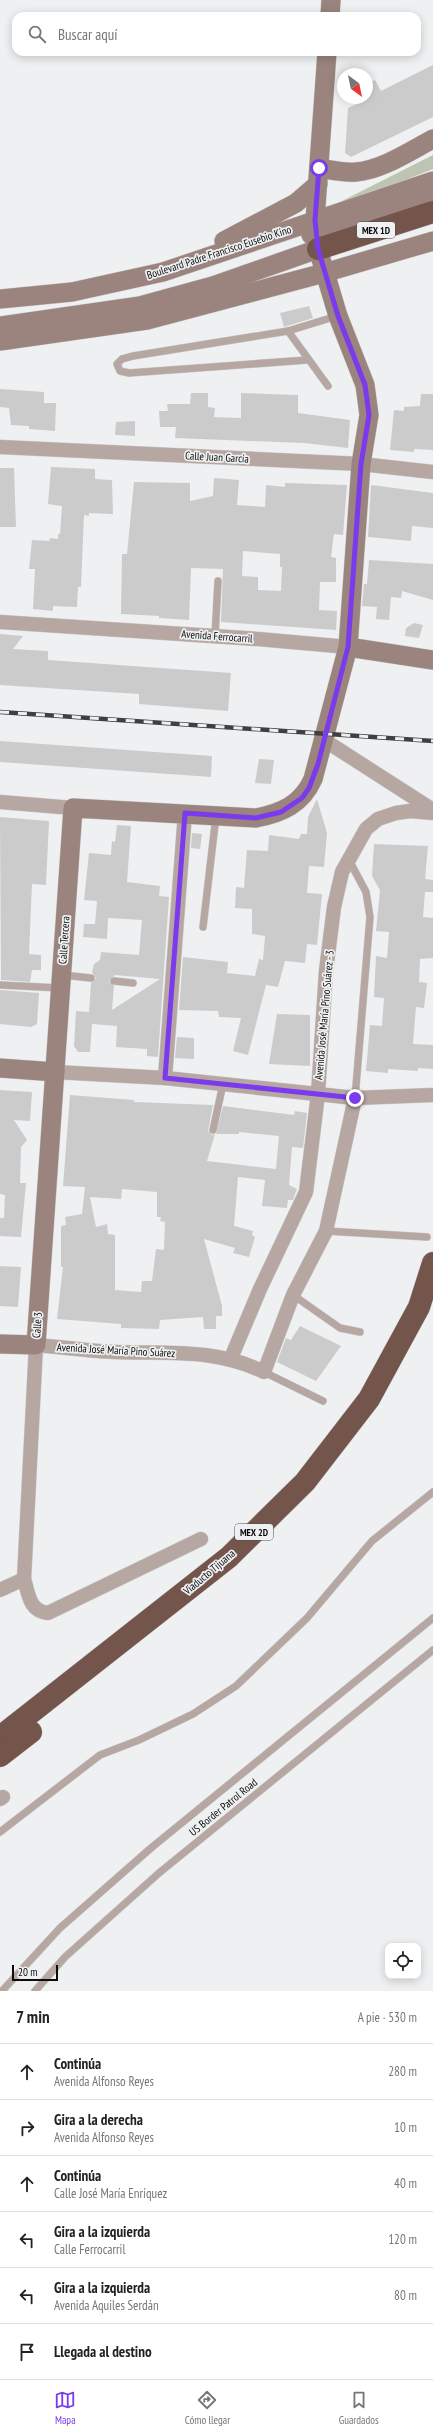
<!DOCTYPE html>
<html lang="es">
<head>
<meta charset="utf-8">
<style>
  body { margin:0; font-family:"PT Sans Narrow",sans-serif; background:#f6f6f6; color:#222 }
  .controls { position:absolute; right:12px; bottom:12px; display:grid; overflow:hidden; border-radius:8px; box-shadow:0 2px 10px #0003 }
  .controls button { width:36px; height:36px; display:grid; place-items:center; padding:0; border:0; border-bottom:1px solid #e0e0e0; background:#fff; color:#222; font:20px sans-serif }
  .compass { position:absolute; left:337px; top:68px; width:36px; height:36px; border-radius:50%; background:#fff; box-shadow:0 2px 10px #0003; rotate:147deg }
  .scale { position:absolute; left:12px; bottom:10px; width:46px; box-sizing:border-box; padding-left:4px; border:2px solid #0c0c0d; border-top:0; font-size:11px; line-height:14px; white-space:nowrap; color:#0c0c0d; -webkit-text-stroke:3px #eff0f1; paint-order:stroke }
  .stop { position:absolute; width:12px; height:12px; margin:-9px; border:3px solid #7c3aed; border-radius:50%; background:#fff }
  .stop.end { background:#7c3aed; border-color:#fff; box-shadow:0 1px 4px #0008 }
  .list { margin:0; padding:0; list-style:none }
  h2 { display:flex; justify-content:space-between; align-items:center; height:52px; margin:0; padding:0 16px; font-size:17px }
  h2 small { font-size:13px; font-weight:400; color:#767676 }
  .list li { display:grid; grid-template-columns:26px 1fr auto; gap:12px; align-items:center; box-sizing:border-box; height:56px; padding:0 16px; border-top:1px solid #e0e0e0 }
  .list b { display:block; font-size:15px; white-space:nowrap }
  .list p { margin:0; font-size:13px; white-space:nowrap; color:#767676 }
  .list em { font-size:13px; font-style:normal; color:#767676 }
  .icon { flex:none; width:22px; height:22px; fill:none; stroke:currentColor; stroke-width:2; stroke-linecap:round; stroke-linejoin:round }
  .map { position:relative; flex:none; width:433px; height:1991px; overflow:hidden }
  .search { position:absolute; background:#fff; box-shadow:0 2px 10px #0003; left:12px; right:12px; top:12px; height:44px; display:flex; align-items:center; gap:10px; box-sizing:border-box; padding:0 14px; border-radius:12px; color:#767676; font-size:15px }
  .sheet { height:388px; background:#fff }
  nav { display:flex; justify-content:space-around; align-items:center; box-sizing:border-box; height:56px; border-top:1px solid #e0e0e0; background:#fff; font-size:11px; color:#767676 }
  nav a { display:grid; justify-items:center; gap:2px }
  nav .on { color:#7c3aed }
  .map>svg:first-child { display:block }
  .green { fill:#bdc4b1 }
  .building { fill:#cbcbcc; fill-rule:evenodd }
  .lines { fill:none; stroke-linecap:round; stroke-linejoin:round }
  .lane-casing { stroke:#cbcccd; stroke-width:8 }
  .street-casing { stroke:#cbcccd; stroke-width:15 }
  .secondary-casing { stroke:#cbcccd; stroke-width:20 }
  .highway-casing { stroke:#cbcccd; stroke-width:23 }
  .lane { stroke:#b7a7a2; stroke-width:7 }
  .street { stroke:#b7a7a2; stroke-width:14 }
  .secondary { stroke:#9a847d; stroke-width:19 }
  .highway { stroke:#74554c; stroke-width:22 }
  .rail-casing { stroke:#3f3f40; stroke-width:4.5 }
  .rail { stroke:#eff0f1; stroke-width:3; stroke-dasharray:9; stroke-linecap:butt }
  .route { stroke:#7c3aed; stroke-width:5 }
  .labels { text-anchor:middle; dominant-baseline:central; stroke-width:3.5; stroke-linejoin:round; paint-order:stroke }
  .shield { fill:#eff0f1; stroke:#505051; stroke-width:1 }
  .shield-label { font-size:10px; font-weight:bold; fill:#0c0c0d }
  .street-label { font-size:11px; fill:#0c0c0d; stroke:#eff0f1 }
</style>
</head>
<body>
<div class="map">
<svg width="433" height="1991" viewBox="0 0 433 1991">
  <rect width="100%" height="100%" fill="#eff0f1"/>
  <!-- green -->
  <path class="green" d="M433,155V169L337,207L336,204Z"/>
  <!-- building -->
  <g class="building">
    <path d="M433,65V117L351,157L345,153L348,108L362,102L360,98H367V84L375,80L381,91Z"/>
    <path d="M309,306L313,318L284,327L280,313Z"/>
    <path d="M0,389L44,392V403H56L55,431L29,429V426L11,425L9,408L0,407Z"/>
    <path d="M191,393H208V407L215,408L214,417L241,418V393L298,395V413L350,420L348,448L304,443L175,438L176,427H160L159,411H168L167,404H190Z"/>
    <path d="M421,394H433V450L414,449V452L390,450L394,410L404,411V407L420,406Z"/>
    <path d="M135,421V436L115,435L116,422Z"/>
    <path d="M51,467L95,469V479L112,480L113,514L89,513V516L84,515L81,587H78L77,607L53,606V611L33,609L35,569H29L32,540L49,541L50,538L58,539V534H60L62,506L48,504Z"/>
    <path d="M0,468H14L16,527H0Z"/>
    <path d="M214,478L239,480L237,505L265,507L266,485L285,487V483L347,485L343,535L334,534L331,557L336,558V582H320L319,610L337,611L336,630L221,622L223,569L191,568L189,620L159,618V616L121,614L122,554H127L134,482L190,483V501L213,496ZM243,551L280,554V567H282L281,591L258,590V577L242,576Z"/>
    <path d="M371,485L433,493V528L412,526L411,541L368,537Z"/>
    <path d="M369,560L433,564V600L402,591L401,598L391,597L389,620L376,619L377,607L362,606L364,584H367Z"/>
    <path d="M414,623L423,625L419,638L405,636L406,628Z"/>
    <path d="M0,634L23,636L13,649L48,651V660L231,673L228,711L139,704V694L0,685Z"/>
    <path d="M0,741L212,756L211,777L0,762Z"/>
    <path d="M259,759L274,760L271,784L255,783Z"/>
    <path d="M317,799L327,833L324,867L309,866L307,893L322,894L317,945L307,944L305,963L285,961L278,987L266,985L248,1055L233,1051L241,1018L219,1017L218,1011L179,1010L183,957L228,962L227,973L255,976L259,959L263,960L265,936L252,934V909L235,908L236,887L244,888L247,850L268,851L269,835L299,839L301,834H307L308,817Z"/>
    <path d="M0,817L49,821L46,885L32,884L29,954L41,955V970H32L30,982L1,980Z"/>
    <path d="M117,825L131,826L127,882L160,886L159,896L169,897L158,1057L147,1056V1049L116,1047L117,1026L92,1024L90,1052H78L74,1046L76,1011L89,1012L91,983L96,978L92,972L94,964L100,960L101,952L139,955L142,920L108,918L107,939L83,937L84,924H95L97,901L84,900L89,853L111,855L112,841L115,842ZM115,975L160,979L112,1010L114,986L109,981Z"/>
    <path d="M192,833L202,834L200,849L191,848Z"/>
    <path d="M374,844L428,846L425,879L433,880V892H425L423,917L433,918V958L420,959L419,982L427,983L426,992L424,1008L416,1007L413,1044L433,1045V1069L418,1068V1071L388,1069V1073L366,1071L370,1025L382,1026L384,998L374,997L376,956L387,958L389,932L376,931L380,890L372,876Z"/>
    <path d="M0,990L39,993L37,1024L31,1027L0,1024Z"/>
    <path d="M277,1014L310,1015V1066L269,1064Z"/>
    <path d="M177,1037L194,1038V1059L175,1058Z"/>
    <path d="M0,1090L32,1092L30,1121L14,1120L27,1140L21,1147L20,1183H26L21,1237L0,1236V1218H4L5,1195L0,1194Z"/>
    <path d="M70,1095L134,1100V1102L213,1105L208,1131L212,1135L215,1134L207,1161L276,1169L279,1136L239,1132V1134H216L223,1106L294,1115L295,1111L307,1113L303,1148L292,1147L289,1185L297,1189L293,1200H288L287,1208L262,1206L265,1180L238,1177L234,1226L253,1231L252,1235L255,1237L249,1257L233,1253L235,1248L204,1239L222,1306V1316H216V1329H204L203,1317L160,1320L159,1329L121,1328V1324L57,1319L63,1267H61V1226L66,1225L65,1217L82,1214L85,1187L63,1186ZM122,1189L157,1192V1217H161L160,1221L165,1222L164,1250L156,1249L152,1281H142L141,1292L115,1290V1235L108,1234L107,1224L96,1227L90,1197L121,1199Z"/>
    <path d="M0,1266L21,1267L18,1307L0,1306Z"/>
    <path d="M300,1326L341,1346L316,1381L277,1362L286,1338L291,1340Z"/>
  </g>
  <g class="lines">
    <defs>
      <g id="lane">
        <path d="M288,331L328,386"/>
        <path d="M307,360L129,373L120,371L117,364L122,359L133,356L288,331L337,316"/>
        <path d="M215,636L218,581"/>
        <path d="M349,860L366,892L370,917L355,1098"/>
        <path d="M203,927L216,816"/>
        <path d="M62,975L91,978"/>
        <path d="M114,981L133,983"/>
        <path d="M0,985L60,988"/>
        <path d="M213,1130L223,1084"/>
        <path d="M326,1231L427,1237"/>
        <path d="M293,1295L340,1328L360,1332"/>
        <path d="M264,1372L323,1401"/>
        <path d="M0,1832L100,1755L139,1740L193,1714L236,1686L307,1618L372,1541L433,1492"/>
        <path d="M2,1991L60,1928L151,1848L433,1618"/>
        <path d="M35,1991L65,1957L159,1873L433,1650"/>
      </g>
      <g id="street">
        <path d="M0,447L361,464L433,472"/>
        <path d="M0,622L258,639L348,647"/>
        <path d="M324,740L433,810"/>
        <path d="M0,802L73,808"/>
        <path d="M55,1072L165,1078L355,1098L433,1095"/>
        <path d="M165,1078L185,813"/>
        <path d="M231,1358L260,1289L306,1192L318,1094L326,971L334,907L342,872L366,829L378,819L396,813L410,811L433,813"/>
        <path d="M201,1539L48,1613C29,1611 29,1595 24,1579L36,1345C62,1347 89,1351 115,1352C168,1354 215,1348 264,1372L293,1295L326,1231L355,1098"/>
        <path d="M0,1590L24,1579"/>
        <path d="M0,1799L3,1797"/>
      </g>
      <g id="secondary">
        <path d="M330,16L331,0"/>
        <path d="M319,168C331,170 344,173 356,172C382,170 410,151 433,139"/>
        <path d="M311,235L433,197"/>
        <path d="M224,241L296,203L318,184"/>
        <path d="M0,299L72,292L163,272L433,181"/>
        <path d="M0,326L140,306L213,286L318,249"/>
        <path d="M0,341L147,320L324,273L433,241"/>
        <path d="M348,647L433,660"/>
        <path d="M0,1068L55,1072"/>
        <path d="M0,1344L36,1345L73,808L256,818C282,813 302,804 313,779L348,647L361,464L369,415L365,385L338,316L318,249L315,220L327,52"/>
      </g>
      <g id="highway">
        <path d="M318,249L433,212"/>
        <path d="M0,1737L229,1557L305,1482L369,1399L419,1307L433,1263"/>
        <path d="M0,1756L31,1732"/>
      </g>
    </defs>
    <!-- lane casing -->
    <use href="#lane" class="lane-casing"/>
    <!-- street casing -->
    <use href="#street" class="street-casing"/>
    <!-- secondary casing -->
    <use href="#secondary" class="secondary-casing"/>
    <!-- highway casing -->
    <use href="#highway" class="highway-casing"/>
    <!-- lane -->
    <use href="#lane" class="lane"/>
    <!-- street -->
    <use href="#street" class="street"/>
    <!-- secondary -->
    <use href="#secondary" class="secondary"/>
    <!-- highway -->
    <use href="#highway" class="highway"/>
    <defs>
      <path id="rail" d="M0,712L433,741"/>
    </defs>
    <!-- rail casing -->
    <use href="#rail" class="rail-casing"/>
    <!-- rail -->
    <use href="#rail" class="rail"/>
  </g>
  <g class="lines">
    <!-- route -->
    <path class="route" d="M319,168L315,220L318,249L338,316L365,385L369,415L361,464L348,647L318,764L309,788L302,798L281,812L256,818L185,813L165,1078L355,1098"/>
  </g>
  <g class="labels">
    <!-- shield labels -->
    <g class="shield">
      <rect x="357" y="222" width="38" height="16" rx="3"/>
      <rect x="235" y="1524" width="38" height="16" rx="3"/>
    </g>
    <g class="shield-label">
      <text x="376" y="230">MEX 1D</text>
      <text x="254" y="1532">MEX 2D</text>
    </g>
    <!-- street labels -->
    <g class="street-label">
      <text transform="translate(219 252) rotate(-18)">Boulevard Padre Francisco Eusebio Kino</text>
      <text transform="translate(217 457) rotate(3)">Calle Juan García</text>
      <text transform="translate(217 636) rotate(4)">Avenida Ferrocarril</text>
      <text transform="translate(64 940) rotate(-86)">Calle Tercera</text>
      <text transform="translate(324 1015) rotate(-85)">Avenida José María Pino Suárez - 3</text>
      <text transform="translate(37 1325) rotate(-86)">Calle 3</text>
      <text transform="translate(116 1350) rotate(3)">Avenida José María Pino Suárez</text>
      <text transform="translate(209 1572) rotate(-40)">Viaducto Tijuana</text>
      <text transform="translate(223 1807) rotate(-39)">US Border Patrol Road</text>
    </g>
  </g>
</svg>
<div class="controls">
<button><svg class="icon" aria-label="locate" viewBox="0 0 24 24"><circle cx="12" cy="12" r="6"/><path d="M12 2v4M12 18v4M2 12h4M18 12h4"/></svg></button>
</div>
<svg class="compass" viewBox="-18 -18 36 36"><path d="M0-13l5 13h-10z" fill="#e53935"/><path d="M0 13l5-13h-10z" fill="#767676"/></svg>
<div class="scale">20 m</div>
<div class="stop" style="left:319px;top:168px"></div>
<div class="stop end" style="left:355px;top:1098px"></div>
<div class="search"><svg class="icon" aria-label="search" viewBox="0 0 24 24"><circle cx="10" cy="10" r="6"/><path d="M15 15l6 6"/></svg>Buscar aquí</div>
</div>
<section class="sheet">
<h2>7 min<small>A pie · 530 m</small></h2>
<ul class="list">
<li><svg class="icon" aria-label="ahead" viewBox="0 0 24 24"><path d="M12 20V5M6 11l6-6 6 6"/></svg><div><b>Continúa</b><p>Avenida Alfonso Reyes</p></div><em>280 m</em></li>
<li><svg class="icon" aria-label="right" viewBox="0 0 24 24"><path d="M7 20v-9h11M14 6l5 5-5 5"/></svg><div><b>Gira a la derecha</b><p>Avenida Alfonso Reyes</p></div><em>10 m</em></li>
<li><svg class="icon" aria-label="ahead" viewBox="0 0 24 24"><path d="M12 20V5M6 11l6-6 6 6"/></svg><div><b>Continúa</b><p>Calle José María Enríquez</p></div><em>40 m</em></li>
<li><svg class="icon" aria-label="left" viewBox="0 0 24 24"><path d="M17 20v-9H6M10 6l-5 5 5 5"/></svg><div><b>Gira a la izquierda</b><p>Calle Ferrocarril</p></div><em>120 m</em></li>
<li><svg class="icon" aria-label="left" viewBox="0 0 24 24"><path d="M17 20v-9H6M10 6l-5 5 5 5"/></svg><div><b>Gira a la izquierda</b><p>Avenida Aquiles Serdán</p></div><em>80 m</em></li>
<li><svg class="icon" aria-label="arrive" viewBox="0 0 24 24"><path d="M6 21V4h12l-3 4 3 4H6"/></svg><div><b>Llegada al destino</b></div></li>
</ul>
</section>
<nav>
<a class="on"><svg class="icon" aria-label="map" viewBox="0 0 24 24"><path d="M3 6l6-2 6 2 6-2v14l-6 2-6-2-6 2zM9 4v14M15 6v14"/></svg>Mapa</a>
<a><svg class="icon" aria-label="directions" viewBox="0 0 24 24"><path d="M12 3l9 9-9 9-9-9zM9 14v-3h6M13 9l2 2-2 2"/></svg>Cómo llegar</a>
<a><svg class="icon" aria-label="saved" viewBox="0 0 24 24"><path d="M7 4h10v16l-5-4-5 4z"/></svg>Guardados</a>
</nav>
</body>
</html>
